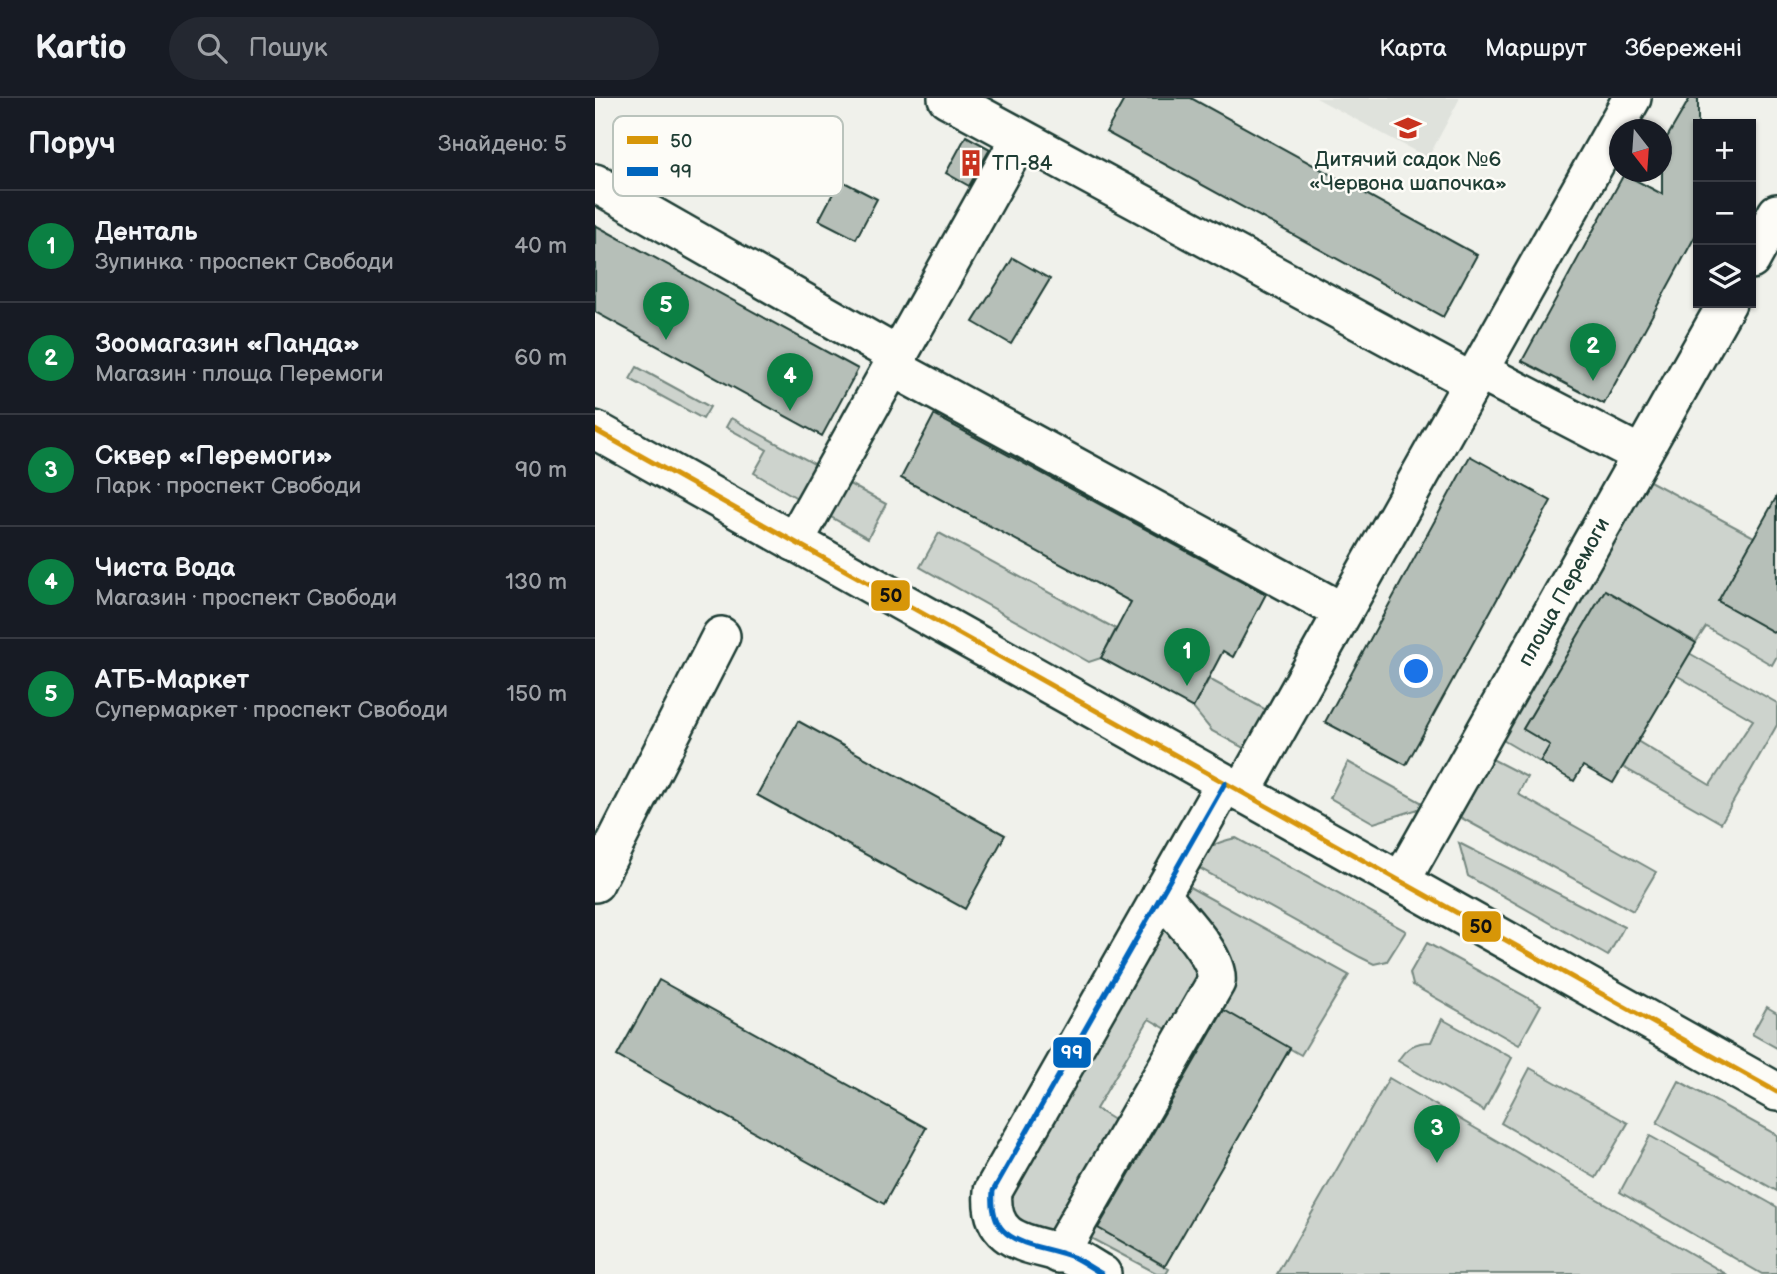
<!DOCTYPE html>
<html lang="uk">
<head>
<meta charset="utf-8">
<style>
  body { margin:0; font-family:"Balsamiq Sans",sans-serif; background:#242831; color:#f1f3f6 }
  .controls { position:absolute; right:21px; top:21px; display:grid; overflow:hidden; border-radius:0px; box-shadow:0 2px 5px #0004 }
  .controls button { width:63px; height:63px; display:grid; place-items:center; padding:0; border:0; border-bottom:2px solid #363941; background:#171b24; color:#f1f3f6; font:35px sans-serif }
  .compass { position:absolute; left:1014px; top:21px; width:63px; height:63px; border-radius:50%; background:#171b24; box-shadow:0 2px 5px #0004; rotate:163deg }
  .you { position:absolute; left:822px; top:574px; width:24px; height:24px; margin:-18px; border:5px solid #fff; border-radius:50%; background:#1a73e8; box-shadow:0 0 0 10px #1a73e833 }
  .badge { display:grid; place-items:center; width:46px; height:46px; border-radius:50%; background:#0b8043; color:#fff; font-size:23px; font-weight:700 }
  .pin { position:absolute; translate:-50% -58px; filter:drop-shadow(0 2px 4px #0008) }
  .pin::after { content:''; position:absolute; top:37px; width:24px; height:21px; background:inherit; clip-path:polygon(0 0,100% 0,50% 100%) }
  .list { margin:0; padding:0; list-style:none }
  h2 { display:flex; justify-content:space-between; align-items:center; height:91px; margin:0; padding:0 28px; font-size:30px }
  h2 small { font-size:23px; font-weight:400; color:#9ea1a6 }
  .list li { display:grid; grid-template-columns:46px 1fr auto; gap:21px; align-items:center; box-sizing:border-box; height:112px; padding:0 28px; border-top:2px solid #363941 }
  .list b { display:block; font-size:26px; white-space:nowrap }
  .list p { margin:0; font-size:23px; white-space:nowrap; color:#9ea1a6 }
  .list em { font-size:23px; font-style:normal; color:#9ea1a6 }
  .icon { flex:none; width:38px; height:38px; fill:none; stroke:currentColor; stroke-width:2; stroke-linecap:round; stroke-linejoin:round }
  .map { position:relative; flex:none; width:1182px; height:1176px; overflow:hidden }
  header { display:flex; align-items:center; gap:42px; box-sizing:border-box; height:98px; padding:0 35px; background:#171b24; border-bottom:2px solid #363941 }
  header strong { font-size:33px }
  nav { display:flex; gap:38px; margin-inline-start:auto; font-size:24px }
  .search { width:490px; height:63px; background:#242831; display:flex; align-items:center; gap:18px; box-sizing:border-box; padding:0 24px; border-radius:38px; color:#9ea1a6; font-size:26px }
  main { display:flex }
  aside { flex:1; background:#171b24 }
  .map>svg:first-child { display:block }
  .built { fill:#dfe2dc }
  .green { fill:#cdd3cd; stroke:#768880; stroke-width:2 }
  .building { fill:#b6bfb8; stroke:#1f3d34; stroke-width:2 }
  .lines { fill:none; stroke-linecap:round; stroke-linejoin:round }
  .minor-casing { stroke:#1f3d34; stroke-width:42 }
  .minor { stroke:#fdfcf7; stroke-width:37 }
  .bus-1-casing { stroke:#fdfcf7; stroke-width:10 }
  .bus-2-casing { stroke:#fdfcf7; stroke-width:10 }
  .bus-1 { stroke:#d79608; stroke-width:5 }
  .bus-2 { stroke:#0065bd; stroke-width:5 }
  .labels { text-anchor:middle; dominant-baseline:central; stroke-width:5; stroke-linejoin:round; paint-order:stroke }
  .poi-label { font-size:21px; fill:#1f3d34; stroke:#fdfcf7 }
  .street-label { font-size:21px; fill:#1f3d34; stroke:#fdfcf7 }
  .key { fill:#fdfcf7; stroke:#bac3bc; stroke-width:2 }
  .key-label { font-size:19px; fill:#1f3d34 }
  .line-badge { stroke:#fdfcf7; stroke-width:2.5 }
  .badge-label { font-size:19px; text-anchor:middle; font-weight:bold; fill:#fff }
  .pale-badge-label { font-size:19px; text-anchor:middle; font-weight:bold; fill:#111 }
</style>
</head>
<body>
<header>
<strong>Kartio</strong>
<div class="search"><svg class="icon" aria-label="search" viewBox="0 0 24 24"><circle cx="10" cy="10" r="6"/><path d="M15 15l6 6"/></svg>Пошук</div>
<nav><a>Карта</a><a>Маршрут</a><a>Збережені</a></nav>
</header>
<main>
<aside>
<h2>Поруч<small>Знайдено: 5</small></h2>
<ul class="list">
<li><span class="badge">1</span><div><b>Денталь</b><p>Зупинка · проспект Свободи</p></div><em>40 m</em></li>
<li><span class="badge">2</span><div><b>Зоомагазин «Панда»</b><p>Магазин · площа Перемоги</p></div><em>60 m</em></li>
<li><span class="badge">3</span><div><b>Сквер «Перемоги»</b><p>Парк · проспект Свободи</p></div><em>90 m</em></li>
<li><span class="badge">4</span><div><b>Чиста Вода</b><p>Магазин · проспект Свободи</p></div><em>130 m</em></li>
<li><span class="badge">5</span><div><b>АТБ-Маркет</b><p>Супермаркет · проспект Свободи</p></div><em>150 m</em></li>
</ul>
</aside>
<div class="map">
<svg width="1182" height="1176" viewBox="0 0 1182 1176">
  <rect width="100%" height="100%" fill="#f0f1eb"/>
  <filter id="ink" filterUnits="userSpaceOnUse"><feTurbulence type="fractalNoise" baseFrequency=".0143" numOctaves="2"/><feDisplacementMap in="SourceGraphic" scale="14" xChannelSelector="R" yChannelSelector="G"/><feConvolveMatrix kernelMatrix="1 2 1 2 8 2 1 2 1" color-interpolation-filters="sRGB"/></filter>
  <g filter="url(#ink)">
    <!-- built -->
    <path class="built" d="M721,0H865L833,60Z"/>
    <!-- green -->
    <g class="green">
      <path d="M42,269L115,309L108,321L35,281Z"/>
      <path d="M136,320L228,371L209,404L159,375L172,352L131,329Z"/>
      <path d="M1051,381L1159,439L1124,503L1182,536V558L1177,567L1111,529L1101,544L1010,492L928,631L955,647L945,664L906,641Z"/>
      <path d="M247,382L291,406L273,440L229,415Z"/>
      <path d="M344,435L521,531L506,560L494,564L325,469Z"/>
      <path d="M1094,555L1182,605V627L1126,725L1028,669L1042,643L1115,687L1158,622L1081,577Z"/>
      <path d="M614,581L675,614L654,653L617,633L598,610Z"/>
      <path d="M895,660L932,679L923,696L1061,774L1038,813L863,718Z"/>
      <path d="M753,664L833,708L779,725L735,700Z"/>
      <path d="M641,740L811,833L792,863L779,866L765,859L599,767C609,749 622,744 641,740Z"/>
      <path d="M864,745L1029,829L1013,858L873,778Z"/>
      <path d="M589,786L754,877L706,957L619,907L581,799Z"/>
      <path d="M571,817L610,873L580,936L554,921L501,1011L527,1027L456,1138L441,1139L413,1114L412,1096Z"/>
      <path d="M832,845L946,907L924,947L818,887L815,875Z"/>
      <path d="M1172,909L1182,915V950L1157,936Z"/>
      <path d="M847,921L917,960L889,1013L803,963C811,949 821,944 836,944Z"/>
      <path d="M935,970L1033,1025L1001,1080L906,1025Z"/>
      <path d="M794,980L1131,1176H682Z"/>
      <path d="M1084,983L1182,1037V1093L1062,1025Z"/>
      <path d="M1055,1038L1182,1109V1176H1167L1025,1094Z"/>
      <path d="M494,1125L574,1171L571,1176H563L488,1136Z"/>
    </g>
    <!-- building -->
    <g class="building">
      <path d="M530,0H596L882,157L848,219L511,34Z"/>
      <path d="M1095,0H1103V133L1009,306L927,263L1029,76L1067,96V48Z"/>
      <path d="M371,38L395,51L374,88L351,75Z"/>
      <path d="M245,82L282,101L261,141L224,122Z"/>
      <path d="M0,127L263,271L227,338L0,214Z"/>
      <path d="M418,160L455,181L416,246L378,224Z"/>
      <path d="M339,317L671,496L638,559L628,553L598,610L506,560L536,504L306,380Z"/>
      <path d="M875,358L956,403L811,667L730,624Z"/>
      <path d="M1182,398V536L1123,503Z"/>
      <path d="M1010,492L1101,545L1018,685L988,668L979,683L945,664L955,647L928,631Z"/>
      <path d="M203,623L410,737L370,811L162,697Z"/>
      <path d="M64,882L331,1030L289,1106L22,958Z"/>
      <path d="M629,912L695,950L570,1168L503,1130Z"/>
    </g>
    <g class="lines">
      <defs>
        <g id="minor">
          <path d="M352,0L877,284"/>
          <path d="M0,85L303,258"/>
          <path d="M1156,162L1182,115"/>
          <path d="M297,269L748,514"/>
          <path d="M884,273L1046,357"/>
          <path d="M0,332L1182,994"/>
          <path d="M199,444L425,40"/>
          <path d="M647,694L1037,0"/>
          <path d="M806,783L1132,205"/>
          <path d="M0,785L126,538"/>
          <path d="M464,1156L621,884C625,859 581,816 566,797"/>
          <path d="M507,1176C498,1171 488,1164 478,1159C440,1144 393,1150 398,1093L630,685"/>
        </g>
      </defs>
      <!-- minor casing -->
      <use href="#minor" class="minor-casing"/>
      <!-- minor -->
      <use href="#minor" class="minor"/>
      <defs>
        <path id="bus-1" d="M0,332L1182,994"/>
        <path id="bus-2" d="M507,1176C498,1171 488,1164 478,1159C440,1144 393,1150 398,1093L630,685"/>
      </defs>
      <!-- bus-1 casing -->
      <use href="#bus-1" class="bus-1-casing"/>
      <!-- bus-2 casing -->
      <use href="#bus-2" class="bus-2-casing"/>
      <!-- bus-1 -->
      <use href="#bus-1" class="bus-1"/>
      <!-- bus-2 -->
      <use href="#bus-2" class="bus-2"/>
    </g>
  </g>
  <!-- icons -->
  <defs>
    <symbol id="school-bare" viewBox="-9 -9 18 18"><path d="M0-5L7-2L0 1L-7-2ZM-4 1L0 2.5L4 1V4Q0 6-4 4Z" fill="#c8321e" stroke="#fdfcf7" stroke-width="2.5" paint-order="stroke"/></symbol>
    <symbol id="building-bare" viewBox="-9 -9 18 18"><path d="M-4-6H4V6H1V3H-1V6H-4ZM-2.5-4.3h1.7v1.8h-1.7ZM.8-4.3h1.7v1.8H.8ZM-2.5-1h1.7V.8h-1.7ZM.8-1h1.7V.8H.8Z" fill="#c8321e" stroke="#fdfcf7" stroke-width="2.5" paint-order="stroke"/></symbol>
  </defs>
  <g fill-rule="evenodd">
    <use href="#school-bare" x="794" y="11" width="38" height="38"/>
    <use href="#building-bare" x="357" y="46" width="38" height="38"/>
  </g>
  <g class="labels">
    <!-- poi labels -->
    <g class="poi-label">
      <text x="813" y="61">Дитячий садок №6<tspan x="813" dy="24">«Червона шапочка»</tspan></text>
      <text x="397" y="65" text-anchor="start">ТП-84</text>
    </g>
    <!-- street labels -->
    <g class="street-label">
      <text transform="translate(969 494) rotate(-61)">площа Перемоги</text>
    </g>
  </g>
  <!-- legend -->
  <rect x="18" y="18" width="230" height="80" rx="10" class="key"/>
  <rect x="32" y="38" width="31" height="8" fill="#d79608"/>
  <rect x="32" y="69" width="31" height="9" fill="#0065bd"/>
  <g class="key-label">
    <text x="75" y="49">50</text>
    <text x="75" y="80">99</text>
  </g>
  <g class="line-badge">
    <rect x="275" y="481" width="41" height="33" rx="7" fill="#d79608"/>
    <rect x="866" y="812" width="41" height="33" rx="7" fill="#d79608"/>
    <rect x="457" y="938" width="40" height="33" rx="7" fill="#0065bd"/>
  </g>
  <g class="badge-label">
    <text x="477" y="961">99</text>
  </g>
  <g class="pale-badge-label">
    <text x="296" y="504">50</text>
    <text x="886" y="835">50</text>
  </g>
</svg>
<div class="controls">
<button>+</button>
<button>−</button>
<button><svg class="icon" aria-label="layers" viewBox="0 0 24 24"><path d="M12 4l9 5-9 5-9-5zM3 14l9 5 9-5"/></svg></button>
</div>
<svg class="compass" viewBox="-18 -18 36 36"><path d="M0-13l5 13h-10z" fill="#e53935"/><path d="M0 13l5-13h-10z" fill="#9ea1a6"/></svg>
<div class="you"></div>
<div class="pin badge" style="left:592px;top:588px">1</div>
<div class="pin badge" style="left:998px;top:283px">2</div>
<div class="pin badge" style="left:842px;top:1065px">3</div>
<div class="pin badge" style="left:195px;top:313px">4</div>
<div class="pin badge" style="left:71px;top:242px">5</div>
</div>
</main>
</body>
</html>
